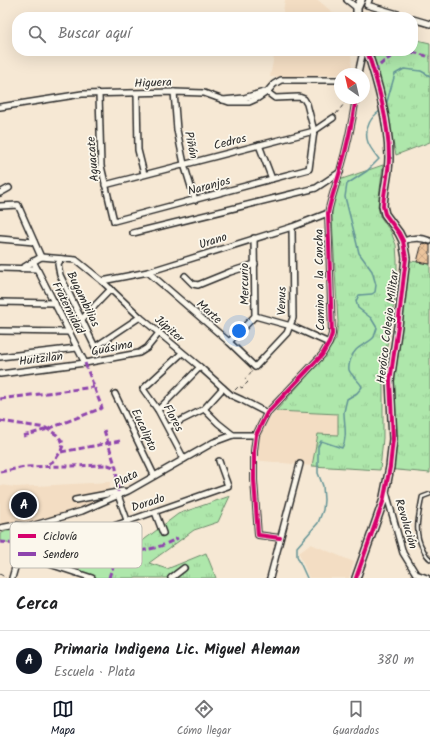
<!DOCTYPE html>
<html lang="es">
<head>
<meta charset="utf-8">
<style>
  body { margin:0; font-family:Kalam,sans-serif; background:#f2f2f2; color:#202124 }
  .compass { position:absolute; left:334px; top:68px; width:36px; height:36px; border-radius:50%; background:#fff; box-shadow:0 4px 16px #0002; rotate:326deg }
  .you { position:absolute; left:239px; top:331px; width:14px; height:14px; margin:-10px; border:3px solid #fff; border-radius:50%; background:#1a73e8; box-shadow:0 0 0 6px #1a73e833 }
  .badge { display:grid; place-items:center; width:26px; height:26px; border-radius:50%; background:#111827; color:#fff; font-size:13px; font-weight:700 }
  .pin { position:absolute; translate:-50% -50%; border:2px solid #fff; box-shadow:0 1px 4px #0006 }
  .list { margin:0; padding:0; list-style:none }
  h2 { display:flex; justify-content:space-between; align-items:center; height:52px; margin:0; padding:0 16px; font-size:17px }
  h2 small { font-size:13px; font-weight:400; color:#757577 }
  .list li { display:grid; grid-template-columns:26px 1fr auto; gap:12px; align-items:center; box-sizing:border-box; height:60px; padding:0 16px; border-top:1px solid #e0e0e0 }
  .list b { display:block; font-size:15px; white-space:nowrap }
  .list p { margin:0; font-size:13px; white-space:nowrap; color:#757577 }
  .list em { font-size:13px; font-style:normal; color:#757577 }
  .icon { flex:none; width:22px; height:22px; fill:none; stroke:currentColor; stroke-width:2; stroke-linecap:round; stroke-linejoin:round }
  .map { position:relative; flex:none; width:430px; height:578px; overflow:hidden }
  .search { position:absolute; background:#fff; box-shadow:0 4px 16px #0002; left:12px; right:12px; top:12px; height:44px; display:flex; align-items:center; gap:10px; box-sizing:border-box; padding:0 14px; border-radius:16px; color:#757577; font-size:15px }
  .sheet { height:112px; background:#fff }
  nav { display:flex; justify-content:space-around; align-items:center; box-sizing:border-box; height:56px; border-top:1px solid #e0e0e0; background:#fff; font-size:11px; color:#757577 }
  nav a { display:grid; justify-items:center; gap:2px }
  nav .on { color:#111827 }
  .map>svg:first-child { display:block }
  .built { fill:#f3ddc3 }
  .grass { fill:url(#grass-tufts); stroke:#6c896b }
  .lines { fill:none; stroke-linecap:round; stroke-linejoin:round }
  .stream { stroke:#629396; stroke-width:1.5 }
  .building { fill:url(#building-cross-hatch); stroke:#2b2b2b }
  .lane-casing { stroke:#2b2b2b; stroke-width:5.5 }
  .street-casing { stroke:#2b2b2b; stroke-width:8 }
  .secondary-casing { stroke:#2b2b2b; stroke-width:10 }
  .path { stroke:#2b2b2b; stroke-width:1; stroke-dasharray:4 3; stroke-linecap:butt }
  .lane { stroke:#fbf7ec; stroke-width:2.5 }
  .street { stroke:#fbf7ec; stroke-width:5 }
  .secondary { stroke:#fbf7ec; stroke-width:7 }
  .quiet { stroke:#8e44ad; stroke-width:3; stroke-dasharray:6 3; stroke-linecap:butt }
  .cycleway-casing { stroke:#fbf7ec; stroke-width:6 }
  .cycleway { stroke:#d6006c; stroke-width:4 }
  .labels { text-anchor:middle; dominant-baseline:central; stroke-width:3.5; stroke-linejoin:round; paint-order:stroke }
  .street-label { font-size:12px; fill:#2b2b2b; stroke:#fbf7ec }
  .key { fill:#fbf7ec; stroke:#bdbab2; stroke-width:1 }
  .key-label { font-size:11px; fill:#2b2b2b }
</style>
</head>
<body>
<div class="map">
<svg width="430" height="578" viewBox="0 0 430 578">
  <defs>
    <pattern id="grass-tufts" width="24" height="20" patternUnits="userSpaceOnUse"><rect width="24" height="20" fill="#aee7ab"/><path d="M3 7l-1-3M5 7V3M7 7l1-3M15 17l-1-3M17 17v-4M19 17l1-3" fill="none" stroke="#96c693"/></pattern>
    <pattern id="building-cross-hatch" width="8" height="8" patternUnits="userSpaceOnUse"><rect width="8" height="8" fill="#ecc49c"/><path d="M0 0l8 8M0 8l8-8" fill="none" stroke="#cba987"/></pattern>
  </defs>
  <rect width="100%" height="100%" fill="#f6e8d4"/>
  <filter id="ink" filterUnits="userSpaceOnUse"><feTurbulence type="fractalNoise" baseFrequency=".025" numOctaves="2"/><feDisplacementMap in="SourceGraphic" scale="8" xChannelSelector="R" yChannelSelector="G"/><feConvolveMatrix kernelMatrix="1 2 1 2 8 2 1 2 1" color-interpolation-filters="sRGB"/></filter>
  <g filter="url(#ink)">
    <!-- built -->
    <g class="built">
      <path d="M285,0H318L338,17H282Z"/>
      <path d="M275,51H351L352,74L270,77Z"/>
      <path d="M276,411L338,414V436L318,435L312,466L254,460L256,440L260,430Z"/>
      <path d="M110,482L109,498L40,522L0,526V485L16,487Z"/>
      <path d="M311,544L354,562L349,578H309L299,553Z"/>
    </g>
    <!-- grass -->
    <g class="grass">
      <path d="M413,39L430,43V142L396,155L389,125L380,78L371,51H413Z"/>
      <path d="M383,165L378,206L380,216L391,232L396,245L397,260V285L383,370V438L380,470L312,466L318,434L338,435V414L276,411L324,357L336,339L338,322L332,218V206L339,180Z"/>
      <path d="M405,260L430,264V473L387,469L390,442L391,380Z"/>
      <path d="M230,496L218,522L194,530L149,563L167,569L206,553L216,578H98L79,572L81,560L62,556L60,567L30,557C25,546 10,543 0,542V534L6,531L21,530L120,558L178,514Z"/>
    </g>
    <g class="lines">
      <!-- stream -->
      <g class="stream">
        <path d="M386,105L395,74L404,69L421,71L430,76"/>
        <path d="M307,578L297,556V547L318,523L323,510L324,500L323,486L318,473V446L321,441L342,448C348,437 344,423 344,412C345,407 346,403 347,399L357,393L362,387C359,380 352,377 349,370C348,364 352,354 356,350C361,345 369,343 374,337C375,334 376,331 377,328L371,318L358,308L356,301L359,295L372,294L375,292L376,285L372,271L359,253L354,232L345,197L347,184L367,171L379,159C375,154 368,146 367,139C365,127 371,117 380,111"/>
      </g>
    </g>
    <!-- building -->
    <path class="building" d="M422,243L430,245V264L417,262Z"/>
    <g class="lines">
      <defs>
        <path id="lane" d="M430,494L422,497C419,515 413,532 423,549C425,553 426,556 430,559"/>
        <g id="street">
          <path d="M347,0L357,8"/>
          <path d="M369,0L367,5L408,17"/>
          <path d="M413,19L430,24"/>
          <path d="M358,74L363,51"/>
          <path d="M174,92L177,130L184,164L195,200"/>
          <path d="M99,94L101,166L114,221L309,169L314,131L307,104L304,99L299,97L275,98L267,92"/>
          <path d="M137,94L138,150L144,174"/>
          <path d="M223,100L244,98L264,92"/>
          <path d="M0,107L82,94L174,92L204,93L229,102H249L258,98L267,92L274,84L281,80H340"/>
          <path d="M259,145L272,179"/>
          <path d="M105,185L314,131L333,118"/>
          <path d="M0,193L9,188"/>
          <path d="M0,206L18,205L41,257"/>
          <path d="M133,233L316,188L340,172"/>
          <path d="M0,239L34,242"/>
          <path d="M403,241C411,238 421,237 430,241"/>
          <path d="M61,259L58,264L60,275L95,347L140,317"/>
          <path d="M33,261L85,363"/>
          <path d="M0,268L37,269"/>
          <path d="M21,269L41,257L76,260L102,281L140,317L200,367L231,395L242,400L267,413"/>
          <path d="M148,272L229,342L255,367L287,333L293,318L292,227"/>
          <path d="M185,276L193,284L198,285L230,272L255,264"/>
          <path d="M102,281L148,272L292,227L328,213"/>
          <path d="M0,302L55,303"/>
          <path d="M255,316L291,326L329,343"/>
          <path d="M82,319L111,289"/>
          <path d="M0,331L69,332"/>
          <path d="M229,342L255,316L254,238"/>
          <path d="M182,353L143,389L158,410L184,459"/>
          <path d="M0,357L77,348"/>
          <path d="M0,374L85,363L139,353L147,348L159,333"/>
          <path d="M115,394L154,475"/>
          <path d="M204,409L218,423L233,435"/>
          <path d="M158,410L200,367"/>
          <path d="M168,427L204,409L223,388"/>
          <path d="M386,492L403,553L416,574L427,578"/>
          <path d="M118,495L138,551"/>
          <path d="M75,500L123,491"/>
          <path d="M155,512L163,533"/>
          <path d="M29,527L74,540L110,553"/>
          <path d="M0,528L16,525L28,527L82,511L128,491L214,442L233,435H256"/>
          <path d="M280,538L258,535L254,480V451L256,435L267,413L322,355L329,343L332,334L328,213C331,198 336,185 340,171C347,147 352,123 356,98"/>
          <path d="M74,540L228,486L219,461"/>
          <path d="M12,578L19,554L92,578"/>
          <path d="M171,578L184,568"/>
          <path d="M270,578L300,464"/>
        </g>
        <g id="secondary">
          <path d="M357,17V8L361,0"/>
          <path d="M356,578L383,502L390,467L393,439L390,381L398,326L406,258L403,241L399,233L385,214L383,206C384,189 389,173 389,157C389,124 378,82 367,51"/>
        </g>
      </defs>
      <!-- lane casing -->
      <use href="#lane" class="lane-casing"/>
      <!-- street casing -->
      <use href="#street" class="street-casing"/>
      <!-- secondary casing -->
      <use href="#secondary" class="secondary-casing"/>
      <!-- path -->
      <g class="path">
        <path d="M336,114L344,104L347,98"/>
        <path d="M235,390L239,386L242,388L248,382L245,379L253,370"/>
        <path d="M0,574L6,578"/>
      </g>
      <!-- lane -->
      <use href="#lane" class="lane"/>
      <!-- street -->
      <use href="#street" class="street"/>
      <!-- secondary -->
      <use href="#secondary" class="secondary"/>
      <!-- quiet -->
      <g class="quiet">
        <path d="M374,72C381,62 393,54 405,52C412,51 423,55 430,57"/>
        <path d="M0,399L94,387"/>
        <path d="M0,421L46,428L57,435L62,441L63,445L61,451L55,460L45,466"/>
        <path d="M104,430L116,468L118,492"/>
        <path d="M23,436L48,429L102,408L85,363"/>
        <path d="M61,452L120,441"/>
        <path d="M0,472L25,467L108,465L116,468"/>
        <path d="M0,542C14,542 24,549 36,556"/>
        <path d="M34,559C39,549 64,543 74,540"/>
        <path d="M109,578C115,553 133,553 154,548C162,546 170,542 178,538"/>
      </g>
      <defs>
        <g id="cycleway">
          <path d="M280,538L258,535L254,480V451L256,435L267,413L322,355L329,343L332,334L328,213C331,198 336,185 340,171C347,147 352,123 356,98"/>
          <path d="M356,578L383,502L390,467L393,439L390,381L398,326L406,258L403,241L399,233L385,214L383,206C384,189 389,173 389,157C389,124 378,82 367,51"/>
        </g>
      </defs>
      <!-- cycleway casing -->
      <use href="#cycleway" class="cycleway-casing"/>
      <!-- cycleway -->
      <use href="#cycleway" class="cycleway"/>
    </g>
  </g>
  <g class="labels">
    <!-- street labels -->
    <g class="street-label">
      <text transform="translate(153 83) rotate(-2)">Higuera</text>
      <text transform="translate(230 142) rotate(-14)">Cedros</text>
      <text transform="translate(191 145) rotate(78)">Piñón</text>
      <text transform="translate(93 159) rotate(-95)">Aguacate</text>
      <text transform="translate(209 186) rotate(-15)">Naranjos</text>
      <text transform="translate(213 241) rotate(-18)">Urano</text>
      <text transform="translate(320 280) rotate(-91)">Camino a la Concha</text>
      <text transform="translate(245 284) rotate(-91)">Mercurio</text>
      <text transform="translate(83 299) rotate(64)">Bugambilias</text>
      <text transform="translate(282 301) rotate(-89)">Venus</text>
      <text transform="translate(68 308) rotate(63)">Fraternidad</text>
      <text transform="translate(209 312) rotate(41)">Marte</text>
      <text transform="translate(388 327) rotate(-83)">Heróico Colegio Militar</text>
      <text transform="translate(169 329) rotate(41)">Júpiter</text>
      <text transform="translate(112 348) rotate(-11)">Guásima</text>
      <text transform="translate(41 359) rotate(-7)">Huitzilan</text>
      <text transform="translate(173 418) rotate(61)">Flores</text>
      <text transform="translate(144 430) rotate(65)">Eucalipto</text>
      <text transform="translate(126 479) rotate(-28)">Plata</text>
      <text transform="translate(148 503) rotate(-18)">Dorado</text>
      <text transform="translate(406 524) rotate(73)">Revolución</text>
    </g>
  </g>
  <!-- legend -->
  <rect x="10" y="522" width="132" height="46" rx="6" class="key"/>
  <rect x="18" y="534" width="18" height="4" fill="#d6006c"/>
  <rect x="18" y="552" width="18" height="4" fill="#8e44ad"/>
  <g class="key-label">
    <text x="43" y="540">Ciclovía</text>
    <text x="43" y="558">Sendero</text>
  </g>
</svg>
<svg class="compass" viewBox="-18 -18 36 36"><path d="M0-13l5 13h-10z" fill="#e53935"/><path d="M0 13l5-13h-10z" fill="#757577"/></svg>
<div class="you"></div>
<div class="pin badge" style="left:24px;top:505px">A</div>
<div class="search"><svg class="icon" aria-label="search" viewBox="0 0 24 24"><circle cx="10" cy="10" r="6"/><path d="M15 15l6 6"/></svg>Buscar aquí</div>
</div>
<section class="sheet">
<h2>Cerca<small></small></h2>
<ul class="list">
<li><span class="badge">A</span><div><b>Primaria Indigena Lic. Miguel Aleman</b><p>Escuela · Plata</p></div><em>380 m</em></li>
</ul>
</section>
<nav>
<a class="on"><svg class="icon" aria-label="map" viewBox="0 0 24 24"><path d="M3 6l6-2 6 2 6-2v14l-6 2-6-2-6 2zM9 4v14M15 6v14"/></svg>Mapa</a>
<a><svg class="icon" aria-label="directions" viewBox="0 0 24 24"><path d="M12 3l9 9-9 9-9-9zM9 14v-3h6M13 9l2 2-2 2"/></svg>Cómo llegar</a>
<a><svg class="icon" aria-label="saved" viewBox="0 0 24 24"><path d="M7 4h10v16l-5-4-5 4z"/></svg>Guardados</a>
</nav>
</body>
</html>
